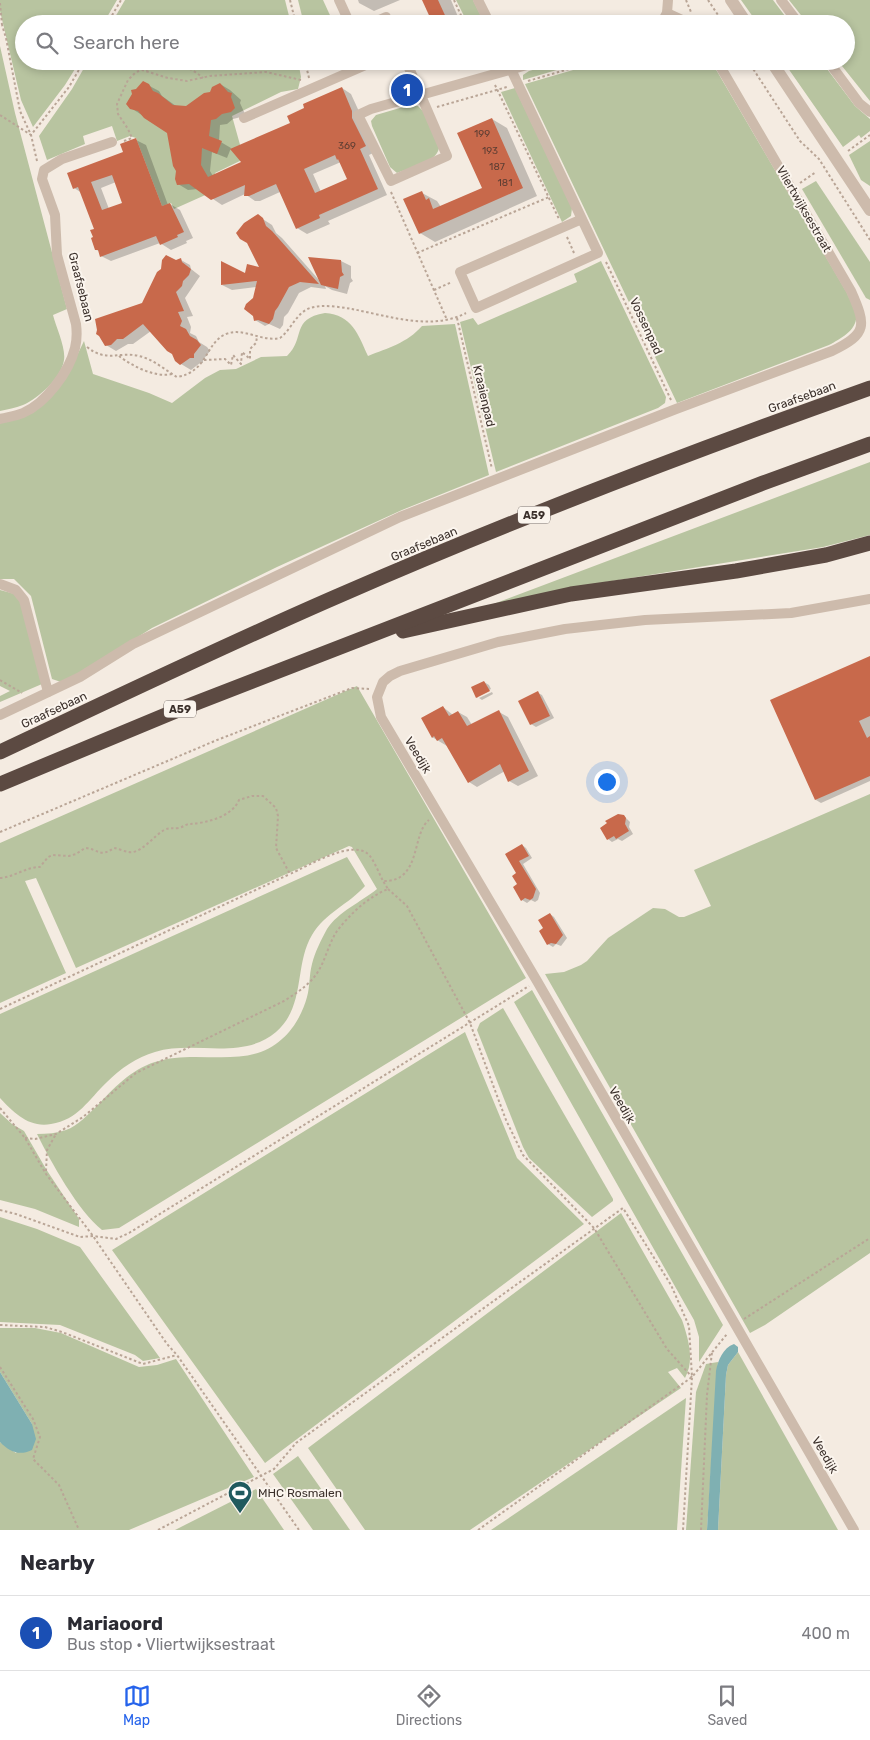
<!DOCTYPE html>
<html lang="en">
<head>
<meta charset="utf-8">
<style>
  body { margin:0; font-family:Rubik,sans-serif; background:#f2f2f3; color:#2b2b33 }
  .you { position:absolute; left:606px; top:781px; width:18px; height:18px; margin:-12px; border:4px solid #fff; border-radius:50%; background:#1a73e8; box-shadow:0 0 0 8px #1a73e833 }
  .badge { display:grid; place-items:center; width:32px; height:32px; border-radius:50%; background:#2563eb; color:#fff; font-size:16px; font-weight:700 }
  .pin { position:absolute; translate:-50% -50%; border:2px solid #fff; box-shadow:0 1px 5px #0006 }
  .list { margin:0; padding:0; list-style:none }
  h2 { display:flex; justify-content:space-between; align-items:center; height:65px; margin:0; padding:0 20px; font-size:21px }
  h2 small { font-size:16px; font-weight:400; color:#7c7c81 }
  .list li { display:grid; grid-template-columns:32px 1fr auto; gap:15px; align-items:center; box-sizing:border-box; height:75px; padding:0 20px; border-top:1px solid #e1e1e2 }
  .list b { display:block; font-size:19px; white-space:nowrap }
  .list p { margin:0; font-size:16px; white-space:nowrap; color:#7c7c81 }
  .list em { font-size:16px; font-style:normal; color:#7c7c81 }
  .icon { flex:none; width:28px; height:28px; fill:none; stroke:currentColor; stroke-width:2; stroke-linecap:round; stroke-linejoin:round }
  .map { position:relative; flex:none; width:870px; height:1530px; overflow:hidden }
  .search { position:absolute; background:#fff; box-shadow:0 2px 8px #0003; left:15px; right:15px; top:15px; height:55px; display:flex; align-items:center; gap:12px; box-sizing:border-box; padding:0 18px; border-radius:28px; color:#7c7c81; font-size:19px }
  .sheet { height:140px; background:#fff }
  nav { display:flex; justify-content:space-around; align-items:center; box-sizing:border-box; height:70px; border-top:1px solid #e1e1e2; background:#fff; font-size:14px; color:#7c7c81 }
  nav a { display:grid; justify-items:center; gap:2px }
  nav .on { color:#2563eb }
  .map>svg:first-child { display:block }
  .green { fill:#b8c4a0 }
  .water { fill:#7fb0b2 }
  .shadow { fill:#0003; fill-rule:evenodd }
  .building { fill:#c8694b; fill-rule:evenodd }
  .lines { fill:none; stroke-linecap:round; stroke-linejoin:round }
  .path { stroke:#b9a596; stroke-width:2; stroke-dasharray:2.5 2.5; stroke-linecap:butt }
  .minor { stroke:#cdbbac; stroke-width:10 }
  .tertiary { stroke:#cdbbac; stroke-width:12 }
  .motorway { stroke:#5c4a42; stroke-width:15 }
  .labels { text-anchor:middle; dominant-baseline:central; stroke-width:4; stroke-linejoin:round; paint-order:stroke }
  .number-label { font-size:10px; fill:#5e3e33 }
  .shield { fill:#fbf5ee; stroke:#756b66; stroke-width:1 }
  .shield-label { font-size:11px; font-weight:bold; fill:#3b302b }
  .street-label { font-size:12px; fill:#3b302b; stroke:#fbf5ee }
  .poi-label { font-size:12px; fill:#3b302b; stroke:#fbf5ee; text-anchor:start }
</style>
</head>
<body>
<div class="map">
<svg width="870" height="1530" viewBox="0 0 870 1530">
  <rect width="100%" height="100%" fill="#f4ebe1"/>
  <!-- green -->
  <g class="green">
    <path d="M0,0H117L103,24H24V61H80L65,85L33,127L21,100L0,11Z"/>
    <path d="M125,0H285L291,24H111Z"/>
    <path d="M298,0H323L334,24H304Z"/>
    <path d="M456,0H473L485,24H468Z"/>
    <path d="M741,0H773L791,24H758Z"/>
    <path d="M789,0H870V101L838,61H846V24H808Z"/>
    <path d="M0,46L15,113L67,309L53,315C56,327 66,348 64,360C62,377 38,399 23,405C15,408 8,409 0,411Z"/>
    <path d="M88,61H298L301,77L298,89L281,92L232,116L244,159L215,173L221,188L174,209L171,203L162,206L136,138L130,136L117,141L112,126L83,136L85,144L47,160L39,136L72,89Z"/>
    <path d="M565,61H587L523,80V75L529,71Z"/>
    <path d="M604,61H711L847,293C849,299 855,306 856,312C859,330 841,338 829,345L677,403L525,84Z"/>
    <path d="M783,61H821L855,106L870,119V131L861,138L859,135L843,147Z"/>
    <path d="M515,88L572,208L571,216L562,222L501,92Z"/>
    <path d="M410,105L418,106L423,111L439,148C436,163 410,168 397,173L390,167L372,126L371,121L376,115Z"/>
    <path d="M870,141V186L861,180L849,155Z"/>
    <path d="M816,181L870,262V300L866,298L802,189Z"/>
    <path d="M601,261L666,397L665,403L658,408L496,472L460,322L473,318L478,325L577,282L574,274Z"/>
    <path d="M325,313C352,315 358,334 368,356C388,348 407,343 422,326L455,324L489,475L402,510L277,567L152,628L73,678L61,682L52,679L31,596L14,579H0V422L29,414L71,368L84,341L93,374L149,393L172,403L205,378L220,370L236,369L261,357L287,356C306,338 290,319 325,313Z"/>
    <path d="M870,462V535L823,547L569,588L488,606Z"/>
    <path d="M0,590L15,594L22,601L42,684L0,702V696L10,691L0,686Z"/>
    <path d="M357,686L526,978L119,1228L102,1230C78,1211 51,1162 37,1134C47,1134 57,1133 66,1130C78,1126 87,1115 96,1107C114,1088 130,1070 155,1062C197,1048 248,1071 282,1039C294,1029 303,1012 307,997C310,986 309,975 312,964C315,952 321,940 327,929C338,912 361,902 377,889L352,847L349,846L76,968L36,878L25,881L66,973L0,1003V843Z"/>
    <path d="M870,794V1253L765,1325L750,1333L545,974L564,972L581,965L587,961L608,938L653,908L665,909L679,917H684L711,906L694,870Z"/>
    <path d="M347,857L365,886C349,904 325,913 312,935C294,965 306,1006 276,1032C242,1061 194,1040 155,1052C137,1057 120,1069 107,1082C89,1099 78,1120 51,1124C29,1128 14,1113 0,1098V1014Z"/>
    <path d="M532,990L723,1325L699,1362V1337L694,1320L514,1002Z"/>
    <path d="M503,1008L613,1199V1201L592,1217L529,1158L523,1147L477,1030L480,1023Z"/>
    <path d="M465,1032L517,1158L584,1224L265,1463L112,1250Z"/>
    <path d="M0,1113L12,1124L24,1131L46,1169L79,1219V1227L35,1209L0,1200Z"/>
    <path d="M621,1213L682,1320C688,1338 695,1360 685,1378L677,1368L668,1372L681,1388L470,1530H365L308,1448Z"/>
    <path d="M0,1217L37,1229L80,1247L160,1358L143,1361L135,1355L60,1325L0,1322Z"/>
    <path d="M0,1328H35L61,1333L139,1367L157,1365L176,1359L254,1477L129,1530H0V1442L16,1453L32,1424L0,1372Z"/>
    <path d="M738,1352L838,1530H718L726,1375L728,1365Z"/>
    <path d="M718,1362L707,1530H686L696,1392L706,1364Z"/>
    <path d="M686,1398L677,1530H491Z"/>
    <path d="M298,1456L350,1530H313L273,1474Z"/>
    <path d="M256,1489L284,1530H175Z"/>
  </g>
  <!-- water -->
  <g class="water">
    <path d="M734,1344L738,1347V1352L728,1365L726,1375L718,1530H707L716,1371C718,1360 723,1348 734,1344Z"/>
    <path d="M0,1372L32,1424L36,1439L32,1450C19,1456 10,1452 0,1442Z"/>
  </g>
  <!-- shadow -->
  <g class="shadow">
    <path d="M358,0H400L374,11L359,3Z"/>
    <path d="M424,0H451L461,24H434Z"/>
    <path d="M253,61H276L277,63L261,70L256,68Z"/>
    <path d="M433,61H449L440,65Z"/>
    <path d="M144,83L159,91L162,96L176,106L186,107L210,93L220,84L230,90L241,100L240,103L245,114L241,117L233,119L227,124L220,125L219,141L231,148L227,158L212,152L210,171L213,176L243,162L292,123L306,108L342,88L351,94L362,118L375,152L369,155L387,195L328,221L330,224L307,234L297,228L280,192L260,201H255L245,194L222,205L198,189L188,190L178,184L177,170L168,132L131,108L136,91ZM341,162L349,179L321,192L313,174Z"/>
    <path d="M492,119L507,128L537,196L435,242L420,233L422,193L437,201L441,207L483,189Z"/>
    <path d="M136,140L146,145L168,205L170,204L180,210L193,238L186,241L187,243L171,250L160,243L111,261L101,256L100,251L96,250L94,238L96,230L82,193L74,188L124,153ZM116,182L124,203L109,209L101,188Z"/>
    <path d="M258,216L272,225L276,233L282,238L319,280L341,261L351,266V278L353,281L350,283L347,294L332,290L325,286L326,289L311,287L299,293L288,313L284,317L283,325L280,329L269,324L265,326L255,320L254,299L257,287L232,290L222,285L261,268Z"/>
    <path d="M181,260L190,265L191,269L200,276L185,298L193,316L187,317L191,327L190,333L196,336L199,342L207,347L210,351L203,360V363H200L191,370L181,364L173,353L151,331L133,344H128L116,351L106,345L142,304L176,261Z"/>
    <path d="M870,658V781L821,803L816,800Z"/>
    <path d="M484,682L489,685L491,689L478,696V698L477,697Z"/>
    <path d="M492,692L493,694L482,700L479,698Z"/>
    <path d="M538,693L542,695L554,718L536,727L531,724L520,702Z"/>
    <path d="M443,707L453,715L458,712L467,717L472,725L499,712L508,717L538,776L518,786L509,781L505,771L477,787L469,782L447,746L432,737Z"/>
    <path d="M624,816L630,822L629,827L633,834L622,841L618,839L612,842L608,839Z"/>
    <path d="M522,845L526,848L532,858L523,864L540,893L538,900L535,902L531,900L527,903L522,900L518,874L506,854Z"/>
    <path d="M550,914L554,917L567,938L561,946L556,944L553,947L548,944L544,929Z"/>
  </g>
  <!-- building -->
  <g class="building">
    <path d="M422,0H438L449,24H433Z"/>
    <path d="M143,81L149,84L153,91L158,93L173,105L186,106L204,93L210,92L212,87L220,83L228,92L232,93L231,97L235,108L231,112L222,114L216,119L211,120L209,136L222,141L217,154L202,148L201,165L208,177L241,162L230,149L290,123L287,116L304,108L303,104L342,87L352,111V118L366,146L360,149L378,189L319,215L320,218L296,229L276,184L249,196H244L245,185L211,200L189,184L177,185L175,179L176,171L173,166L167,133L144,118L138,111L130,109L126,104L132,94L131,90L136,89ZM335,155L337,160L338,159L347,179L315,193L304,169Z"/>
    <path d="M492,118L523,188L419,234L403,199L422,191L426,200L429,198L433,209L482,188L457,133Z"/>
    <path d="M136,138L162,206L170,203L184,232L177,235L178,237L160,245L156,236L100,257L98,250H95L91,238L93,237L90,230L94,229L78,187L73,189L67,173L123,152L120,144ZM112,175L122,203L102,210L91,182Z"/>
    <path d="M258,214L263,218L266,226L272,231L319,284L300,282L289,287L278,307L275,311L273,319L269,324L258,320L254,321L253,316L244,309L246,304L253,298L257,281L221,285V261L245,273L247,264L259,267L247,243L240,239L236,233L244,223Z"/>
    <path d="M166,255L176,260L181,258L182,262L191,269L189,275L183,281L182,286L176,292L184,311L178,312L182,321L180,326L186,329L190,336L197,340L201,345L194,354V358H190L180,365L175,361L172,354L167,351L143,324L123,339H117L111,345L105,346L99,336L96,334L97,330L95,319L142,303L157,272L161,269L162,260Z"/>
    <path d="M308,257L341,260L342,272L344,275L340,277L338,289L321,285Z"/>
    <path d="M870,656V716L859,721L867,738L870,736V776L815,800L770,700Z"/>
    <path d="M484,681L490,691L476,698L471,687Z"/>
    <path d="M538,691L550,716L530,725L518,701Z"/>
    <path d="M443,706L449,716L458,711L467,726L499,710L529,771L508,782L500,764L468,783L442,738L437,741L434,736L432,738L421,718Z"/>
    <path d="M618,814L624,815L626,818L625,824L629,831L616,839L614,836L607,840L600,828L607,823L605,821Z"/>
    <path d="M522,844L529,856L519,861L536,889L533,898L530,900L525,898L521,901L513,887L517,884L512,876L516,873L505,854Z"/>
    <path d="M550,913L563,935L556,944L551,943L547,945L539,931L543,928L538,920Z"/>
  </g>
  <g class="lines">
    <!-- path -->
    <g class="path">
      <path d="M290,0L296,24"/>
      <path d="M454,0L465,24"/>
      <path d="M686,0L691,12"/>
      <path d="M708,0L724,24"/>
      <path d="M0,3L2,25L0,27"/>
      <path d="M107,24L121,0"/>
      <path d="M305,61L309,78"/>
      <path d="M748,61L800,141L819,159L870,240"/>
      <path d="M146,70C167,61 185,62 203,78"/>
      <path d="M528,81L596,61"/>
      <path d="M495,85L559,219"/>
      <path d="M437,107L507,87"/>
      <path d="M0,115L31,135L20,111L6,38L2,25"/>
      <path d="M124,141L132,138L128,129L118,114L117,104L128,80L136,72L142,70L168,78L187,81L210,76L266,72L301,80"/>
      <path d="M848,151L870,135"/>
      <path d="M37,161L31,135L69,87L84,61"/>
      <path d="M800,183L816,172"/>
      <path d="M391,192L447,320"/>
      <path d="M567,237L574,253"/>
      <path d="M417,253L549,197"/>
      <path d="M606,262L671,400"/>
      <path d="M434,290L452,282"/>
      <path d="M457,318L492,469"/>
      <path d="M87,347C107,363 119,351 139,356C153,359 165,370 177,377C208,372 205,343 226,334C244,327 261,342 280,338C291,330 296,313 310,308C323,304 339,307 352,309C388,316 432,331 466,313"/>
      <path d="M119,356C132,366 155,378 172,374"/>
      <path d="M204,360L225,359L231,365L233,355L241,364L242,352L250,359V349L256,343L257,337"/>
      <path d="M0,680L22,693"/>
      <path d="M0,832L217,740L352,688L369,689"/>
      <path d="M0,878C14,877 26,867 40,867L48,857L53,855L69,856L76,854L85,848C99,849 99,858 114,848C120,849 127,853 133,852C144,850 154,836 164,830C170,827 173,829 179,828C183,827 186,824 190,824C206,823 232,817 239,800L252,796H263L276,808L278,816L276,848L290,874C308,866 355,837 370,856C375,863 379,873 383,881C422,882 411,834 429,820"/>
      <path d="M388,889L407,906L470,1023L506,1120L523,1155L594,1228L667,1349L692,1377"/>
      <path d="M0,1009L290,874"/>
      <path d="M0,1108L25,1138L46,1174L93,1236L167,1344L177,1355L299,1530"/>
      <path d="M25,1138L35,1139L56,1134L83,1117L136,1073L284,1001C298,992 311,984 319,970C326,958 329,943 337,931C350,914 368,897 388,889L383,881"/>
      <path d="M46,1171L47,1150L56,1134"/>
      <path d="M0,1210L16,1214L80,1237L93,1236L116,1239L129,1233L529,986"/>
      <path d="M744,1319L870,1238"/>
      <path d="M0,1325L45,1327L62,1332L143,1364L177,1355"/>
      <path d="M0,1367L33,1419L40,1437L33,1459L59,1485L79,1530"/>
      <path d="M158,1530L274,1469L296,1443L623,1208L671,1285L689,1326L692,1377L683,1530"/>
      <path d="M478,1530L692,1377L727,1334"/>
      <path d="M701,1530L707,1395L712,1352"/>
    </g>
    <!-- minor -->
    <g class="minor">
      <path d="M339,0L350,24"/>
      <path d="M478,0L490,24"/>
      <path d="M781,0L799,24"/>
      <path d="M667,13L691,24"/>
      <path d="M370,24L386,17L389,24"/>
      <path d="M661,24L667,13L668,0"/>
      <path d="M406,61L447,156L391,181L358,115L371,109L541,61"/>
      <path d="M507,61L598,253L476,308L460,272L582,219"/>
      <path d="M828,61L859,103L870,112"/>
      <path d="M244,118L368,64"/>
      <path d="M0,419C7,417 16,416 23,413C46,403 69,372 75,348C77,340 77,332 76,324L57,255L55,215L42,179L44,170L62,159L112,142"/>
      <path d="M0,584L16,590L24,600L48,692"/>
      <path d="M0,715L80,677L133,644L400,517L676,409L832,351C868,334 866,325 851,291L717,61"/>
      <path d="M854,1530L537,981L381,717L377,697L383,682L390,676L400,671L498,642L565,629L645,620L791,613L870,599"/>
    </g>
    <!-- tertiary -->
    <g class="tertiary">
      <path d="M731,0L747,24"/>
      <path d="M771,61L870,210"/>
    </g>
    <!-- motorway -->
    <g class="motorway">
      <path d="M403,631L571,594L736,571L826,555L870,543"/>
      <path d="M0,752C115,698 229,643 345,593C517,518 693,451 870,388"/>
      <path d="M0,784L178,710L763,483L870,444"/>
    </g>
  </g>
  <!-- icons -->
  <defs>
    <symbol id="stadium-pin" viewBox="-11 -11 22 30"><path d="M0 17L-7.5 6A9.5 9.5 0 1 1 7.5 6Z" fill="#1f5a5e" stroke="#fbf5ee"/><path d="M0-5a6.5 5 0 1 0 0 10a6.5 5 0 1 0 0-10ZM-3.5-1.8h7v3.6h-7Z" fill="#fff"/></symbol>
  </defs>
  <g fill-rule="evenodd">
    <use href="#stadium-pin" x="226" y="1479" width="28" height="38"/>
  </g>
  <g class="labels">
    <!-- number labels -->
    <g class="number-label">
      <text x="482" y="134">199</text>
      <text x="347" y="146">369</text>
      <text x="490" y="151">193</text>
      <text x="497" y="167">187</text>
      <text x="505" y="183">181</text>
    </g>
    <!-- shield labels -->
    <g class="shield">
      <rect x="518" y="506.5" width="32" height="17" rx="4"/>
      <rect x="164" y="700.5" width="32" height="17" rx="4"/>
    </g>
    <g class="shield-label">
      <text x="534" y="515">A59</text>
      <text x="180" y="709">A59</text>
    </g>
    <!-- street labels -->
    <g class="street-label">
      <text transform="translate(804 209) rotate(60)">Vliertwijksestraat</text>
      <text transform="translate(81 287) rotate(76)">Graafsebaan</text>
      <text transform="translate(646 326) rotate(65)">Vossenpad</text>
      <text transform="translate(484 396) rotate(77)">Kraaienpad</text>
      <text transform="translate(802 397) rotate(-20)">Graafsebaan</text>
      <text transform="translate(424 544) rotate(-23)">Graafsebaan</text>
      <text transform="translate(54 710) rotate(-25)">Graafsebaan</text>
      <text transform="translate(418 755) rotate(59)">Veedijk</text>
      <text transform="translate(622 1105) rotate(60)">Veedijk</text>
      <text transform="translate(825 1455) rotate(60)">Veedijk</text>
    </g>
    <!-- poi labels -->
    <g class="poi-label">
      <text x="258" y="1493">MHC Rosmalen</text>
    </g>
  </g>
</svg>
<div class="you"></div>
<div class="pin badge" style="left:407px;top:90px;background:#1a4fb4">1</div>
<div class="search"><svg class="icon" aria-label="search" viewBox="0 0 24 24"><circle cx="10" cy="10" r="6"/><path d="M15 15l6 6"/></svg>Search here</div>
</div>
<section class="sheet">
<h2>Nearby<small></small></h2>
<ul class="list">
<li><span class="badge" style="background:#1a4fb4">1</span><div><b>Mariaoord</b><p>Bus stop · Vliertwijksestraat</p></div><em>400 m</em></li>
</ul>
</section>
<nav>
<a class="on"><svg class="icon" aria-label="map" viewBox="0 0 24 24"><path d="M3 6l6-2 6 2 6-2v14l-6 2-6-2-6 2zM9 4v14M15 6v14"/></svg>Map</a>
<a><svg class="icon" aria-label="directions" viewBox="0 0 24 24"><path d="M12 3l9 9-9 9-9-9zM9 14v-3h6M13 9l2 2-2 2"/></svg>Directions</a>
<a><svg class="icon" aria-label="saved" viewBox="0 0 24 24"><path d="M7 4h10v16l-5-4-5 4z"/></svg>Saved</a>
</nav>
</body>
</html>
